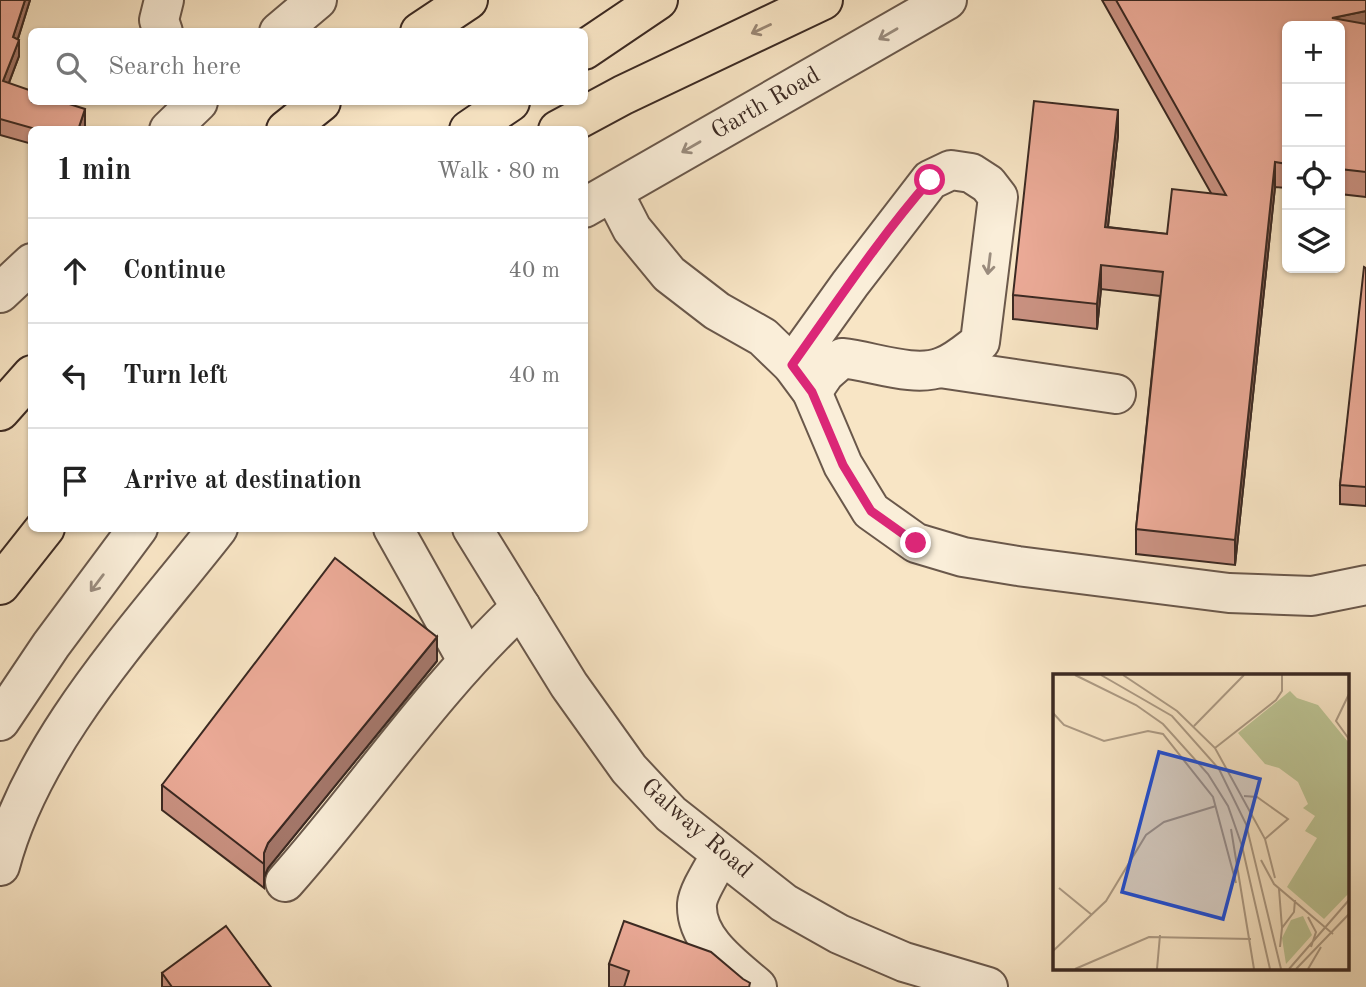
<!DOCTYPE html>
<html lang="en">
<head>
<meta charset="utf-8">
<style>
  body { margin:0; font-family:"Old Standard TT",serif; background:#f6f6f6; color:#222 }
  .controls { position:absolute; right:21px; top:21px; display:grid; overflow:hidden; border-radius:10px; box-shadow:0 2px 5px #0004 }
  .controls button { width:63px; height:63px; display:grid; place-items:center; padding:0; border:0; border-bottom:2px solid #e0e0e0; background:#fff; color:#222; font:35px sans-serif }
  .stop { position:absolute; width:21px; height:21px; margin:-16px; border:5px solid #db2777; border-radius:50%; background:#fff }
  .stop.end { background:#db2777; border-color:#fff; box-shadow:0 2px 7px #0008 }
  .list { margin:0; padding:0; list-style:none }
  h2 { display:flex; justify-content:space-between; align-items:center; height:91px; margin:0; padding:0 28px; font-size:30px }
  h2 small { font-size:23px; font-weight:400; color:#767676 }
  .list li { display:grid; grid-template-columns:46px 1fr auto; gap:21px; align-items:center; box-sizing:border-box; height:105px; padding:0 28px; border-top:2px solid #e0e0e0 }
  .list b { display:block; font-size:26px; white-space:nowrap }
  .list em { font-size:23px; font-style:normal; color:#767676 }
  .icon { flex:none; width:38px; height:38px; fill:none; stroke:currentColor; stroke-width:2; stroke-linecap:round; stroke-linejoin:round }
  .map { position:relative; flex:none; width:1366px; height:987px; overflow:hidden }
  .search { position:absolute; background:#fff; box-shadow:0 2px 5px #0004; left:28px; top:28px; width:560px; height:77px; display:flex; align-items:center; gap:18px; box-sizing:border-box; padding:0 24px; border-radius:10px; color:#767676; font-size:26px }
  .panel { position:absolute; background:#fff; box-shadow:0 2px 5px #0004; left:28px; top:126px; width:560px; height:406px; border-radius:10px }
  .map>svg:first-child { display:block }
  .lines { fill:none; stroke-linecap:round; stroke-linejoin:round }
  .minor-casing { stroke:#6a584b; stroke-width:42 }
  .highway-casing { stroke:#3b2922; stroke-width:42 }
  .minor { stroke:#faeed9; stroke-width:38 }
  .highway { stroke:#f8e5c5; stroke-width:38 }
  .wall { fill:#ca9282; stroke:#3b2922; stroke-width:2 }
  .shaded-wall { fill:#a4776a; stroke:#3b2922; stroke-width:2 }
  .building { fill:#ebaa97; stroke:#3b2922; stroke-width:2 }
  .oneway { stroke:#9a8774 }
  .oneway2 { stroke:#9a8c7e }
  .route { stroke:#db2777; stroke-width:9 }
  .labels { text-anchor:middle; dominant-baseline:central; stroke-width:5; stroke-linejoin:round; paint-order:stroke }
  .street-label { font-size:24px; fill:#3b2922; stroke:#faeed9 }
  .inset-road { fill:none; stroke:#ac9a84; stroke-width:2 }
  .view { fill:#1d4ed8; fill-opacity:0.15; stroke:#1d4ed8; stroke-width:3.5 }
  .inset-edge { fill:none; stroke:#3b2922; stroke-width:3.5 }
</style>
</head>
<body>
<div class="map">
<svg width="1366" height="987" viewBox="0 0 1366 987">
  <rect width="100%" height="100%" fill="#f8e5c5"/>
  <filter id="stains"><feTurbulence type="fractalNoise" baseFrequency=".00286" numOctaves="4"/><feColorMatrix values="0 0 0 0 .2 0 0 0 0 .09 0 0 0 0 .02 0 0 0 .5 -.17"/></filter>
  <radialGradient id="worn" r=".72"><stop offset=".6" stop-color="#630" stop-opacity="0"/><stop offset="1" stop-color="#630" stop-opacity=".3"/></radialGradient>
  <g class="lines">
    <defs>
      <g id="minor">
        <path d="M163,32L159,20L164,0"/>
        <path d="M279,32L317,0"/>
        <path d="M169,130L198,102"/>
        <path d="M613,192L632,229L669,274L717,311L763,337L792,365L812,392L843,465L871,511L916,543L963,557L1018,566L1229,593L1312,596L1366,585"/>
        <path d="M584,208L947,0"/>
        <path d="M0,293L32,263"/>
        <path d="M792,365L850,284L930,180L951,170L971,173L988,184L998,197L980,342C968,351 956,362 942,367C914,378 872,361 842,358L825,373L812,392"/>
        <path d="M940,368L1116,394"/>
        <path d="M393,528L467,660"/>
        <path d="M472,528L569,685L629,769L671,814L784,903L839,934L904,962L988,987"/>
        <path d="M0,721L51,645L138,528"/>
        <path d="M721,854C715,866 698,891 697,904C695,940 733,966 757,987"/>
        <path d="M0,866C33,740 139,629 218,528"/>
        <path d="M285,882C365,792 432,690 521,607"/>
      </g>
      <g id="highway">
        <path d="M420,32L468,0"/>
        <path d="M584,50L658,0"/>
        <path d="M286,130L321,102"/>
        <path d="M469,130L510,102"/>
        <path d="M558,130L623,95L823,0"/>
        <path d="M0,411L32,375"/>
        <path d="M0,585L45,528"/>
      </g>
    </defs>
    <!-- minor casing -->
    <use href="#minor" class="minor-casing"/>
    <!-- highway casing -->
    <use href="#highway" class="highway-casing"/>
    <!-- minor -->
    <use href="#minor" class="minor"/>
    <!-- highway -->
    <use href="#highway" class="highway"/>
  </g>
  <!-- wall -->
  <g class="wall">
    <path d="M0,0H30L18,39L19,56L9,83L85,126L84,130H32V144L0,135Z"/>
    <path d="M1102,0H1366V197L1340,194V26H1287V188L1275,187L1235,565L1136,554V529L1160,296L1101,289L1097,329L1013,319V295L1118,135L1108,227L1167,234L1211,193Z"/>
    <path d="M1366,268V506L1340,504V485Z"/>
    <path d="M437,661L268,868L264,877V888L162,810V785Z"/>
    <path d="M609,964L750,987H609Z"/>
    <path d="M162,973L271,987H162Z"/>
  </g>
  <!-- shaded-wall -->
  <g class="shaded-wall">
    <path d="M25,0H30L13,54V37Z"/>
    <path d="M1366,11V36L1332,18Z"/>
    <path d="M19,40V56L3,98V81Z"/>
    <path d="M85,109V126L84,130H78Z"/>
    <path d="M1118,110V135L1105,252V227Z"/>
    <path d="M1275,162V187L1235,565V540Z"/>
    <path d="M1101,265V289L1097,329V304Z"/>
    <path d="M437,637V661L268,868L264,877V853L268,843Z"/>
  </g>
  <!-- building -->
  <g class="building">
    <path d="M0,0H25L13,37L19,40L3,81L32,91V102H63L85,109L78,130H39L0,119Z"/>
    <path d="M1116,0H1366V11L1332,18L1366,24V172L1340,169V26H1287V164L1275,162L1235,540L1136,529L1163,272L1101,265L1097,304L1013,295L1034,101L1118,110L1105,227L1167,234L1172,189L1226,195Z"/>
    <path d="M1364,267L1366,268V487L1340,485Z"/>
    <path d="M335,558L437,637L268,843L264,853V864L162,785Z"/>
    <path d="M624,921L711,952L743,979L750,983L749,987H624L629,971L609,964Z"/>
    <path d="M226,926L271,987H172L162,973Z"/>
  </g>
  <!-- one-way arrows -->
  <defs><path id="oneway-shaft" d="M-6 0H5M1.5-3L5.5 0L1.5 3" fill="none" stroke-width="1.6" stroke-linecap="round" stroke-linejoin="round" transform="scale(1.75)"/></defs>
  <use class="oneway" href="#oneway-shaft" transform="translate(761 29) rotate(155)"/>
  <g class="oneway2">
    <use href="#oneway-shaft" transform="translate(888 34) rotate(150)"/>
    <use href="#oneway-shaft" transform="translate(691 147) rotate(150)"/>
    <use href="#oneway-shaft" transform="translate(989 264) rotate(97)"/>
    <use href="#oneway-shaft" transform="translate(97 583) rotate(127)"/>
  </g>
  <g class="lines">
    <!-- route -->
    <path class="route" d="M916,543L871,511L843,465L812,392L792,365C837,302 880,237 930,180"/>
  </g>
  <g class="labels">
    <!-- street labels -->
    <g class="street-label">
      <text transform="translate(766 104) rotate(-30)">Garth Road</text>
      <text transform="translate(696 829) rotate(41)">Galway Road</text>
    </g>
  </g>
  <!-- overview -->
  <g transform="translate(1053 674)">
    <rect width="296" height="296" fill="#f8e5c5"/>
    <path d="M237,17L244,24L265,31L296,69V219L271,245L234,213L264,164L252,157L262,142L250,134L255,130L245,108L226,94L212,90L185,59ZM250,242L259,261L233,290L229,264L238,246Z" fill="#bdc595"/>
    <path class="inset-road" d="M22,1L83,31L110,50L155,100L175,132L189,172L217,295M48,1L119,42L166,95L193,150L228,295M70,1L124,37L162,74L212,165L222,204M296,20L283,47L296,65M0,39L11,51L51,67L95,57L110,60L160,123L183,209M141,52L191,1M162,74L223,26L229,17V1M191,122L204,123L235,145L212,165M178,155L201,295M208,186L221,210L280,260M6,214L39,241M226,215L229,254M255,243L263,258L258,273M227,273L229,254L241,238L242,226M0,277L53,227L93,161L111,148L163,132M22,295L96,263L198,265M104,295L107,261M236,295L296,226M243,295L296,240M255,295L268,273"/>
    <path class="view" d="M106,78L207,105L170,245L69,218Z"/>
    <rect width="296" height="296" class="inset-edge"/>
  </g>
  <rect width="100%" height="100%" filter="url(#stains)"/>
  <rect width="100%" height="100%" fill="url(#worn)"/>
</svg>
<div class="controls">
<button>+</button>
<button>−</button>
<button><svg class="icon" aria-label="locate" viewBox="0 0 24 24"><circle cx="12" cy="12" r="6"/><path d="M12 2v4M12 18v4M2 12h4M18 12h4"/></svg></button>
<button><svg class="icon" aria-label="layers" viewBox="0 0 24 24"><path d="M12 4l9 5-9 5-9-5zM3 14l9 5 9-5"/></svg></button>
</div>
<div class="stop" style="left:930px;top:180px"></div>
<div class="stop end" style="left:916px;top:543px"></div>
<div class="search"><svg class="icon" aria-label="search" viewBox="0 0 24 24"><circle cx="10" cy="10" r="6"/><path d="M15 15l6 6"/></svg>Search here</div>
<section class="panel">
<h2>1 min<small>Walk · 80 m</small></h2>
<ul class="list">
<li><svg class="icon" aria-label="ahead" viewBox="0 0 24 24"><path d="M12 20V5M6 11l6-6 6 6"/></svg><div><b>Continue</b></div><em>40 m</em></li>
<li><svg class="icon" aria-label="left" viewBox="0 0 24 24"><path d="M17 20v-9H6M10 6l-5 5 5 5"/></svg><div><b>Turn left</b></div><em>40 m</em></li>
<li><svg class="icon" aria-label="arrive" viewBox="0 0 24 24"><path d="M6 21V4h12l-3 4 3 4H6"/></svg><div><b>Arrive at destination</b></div></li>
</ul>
</section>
</div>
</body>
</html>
